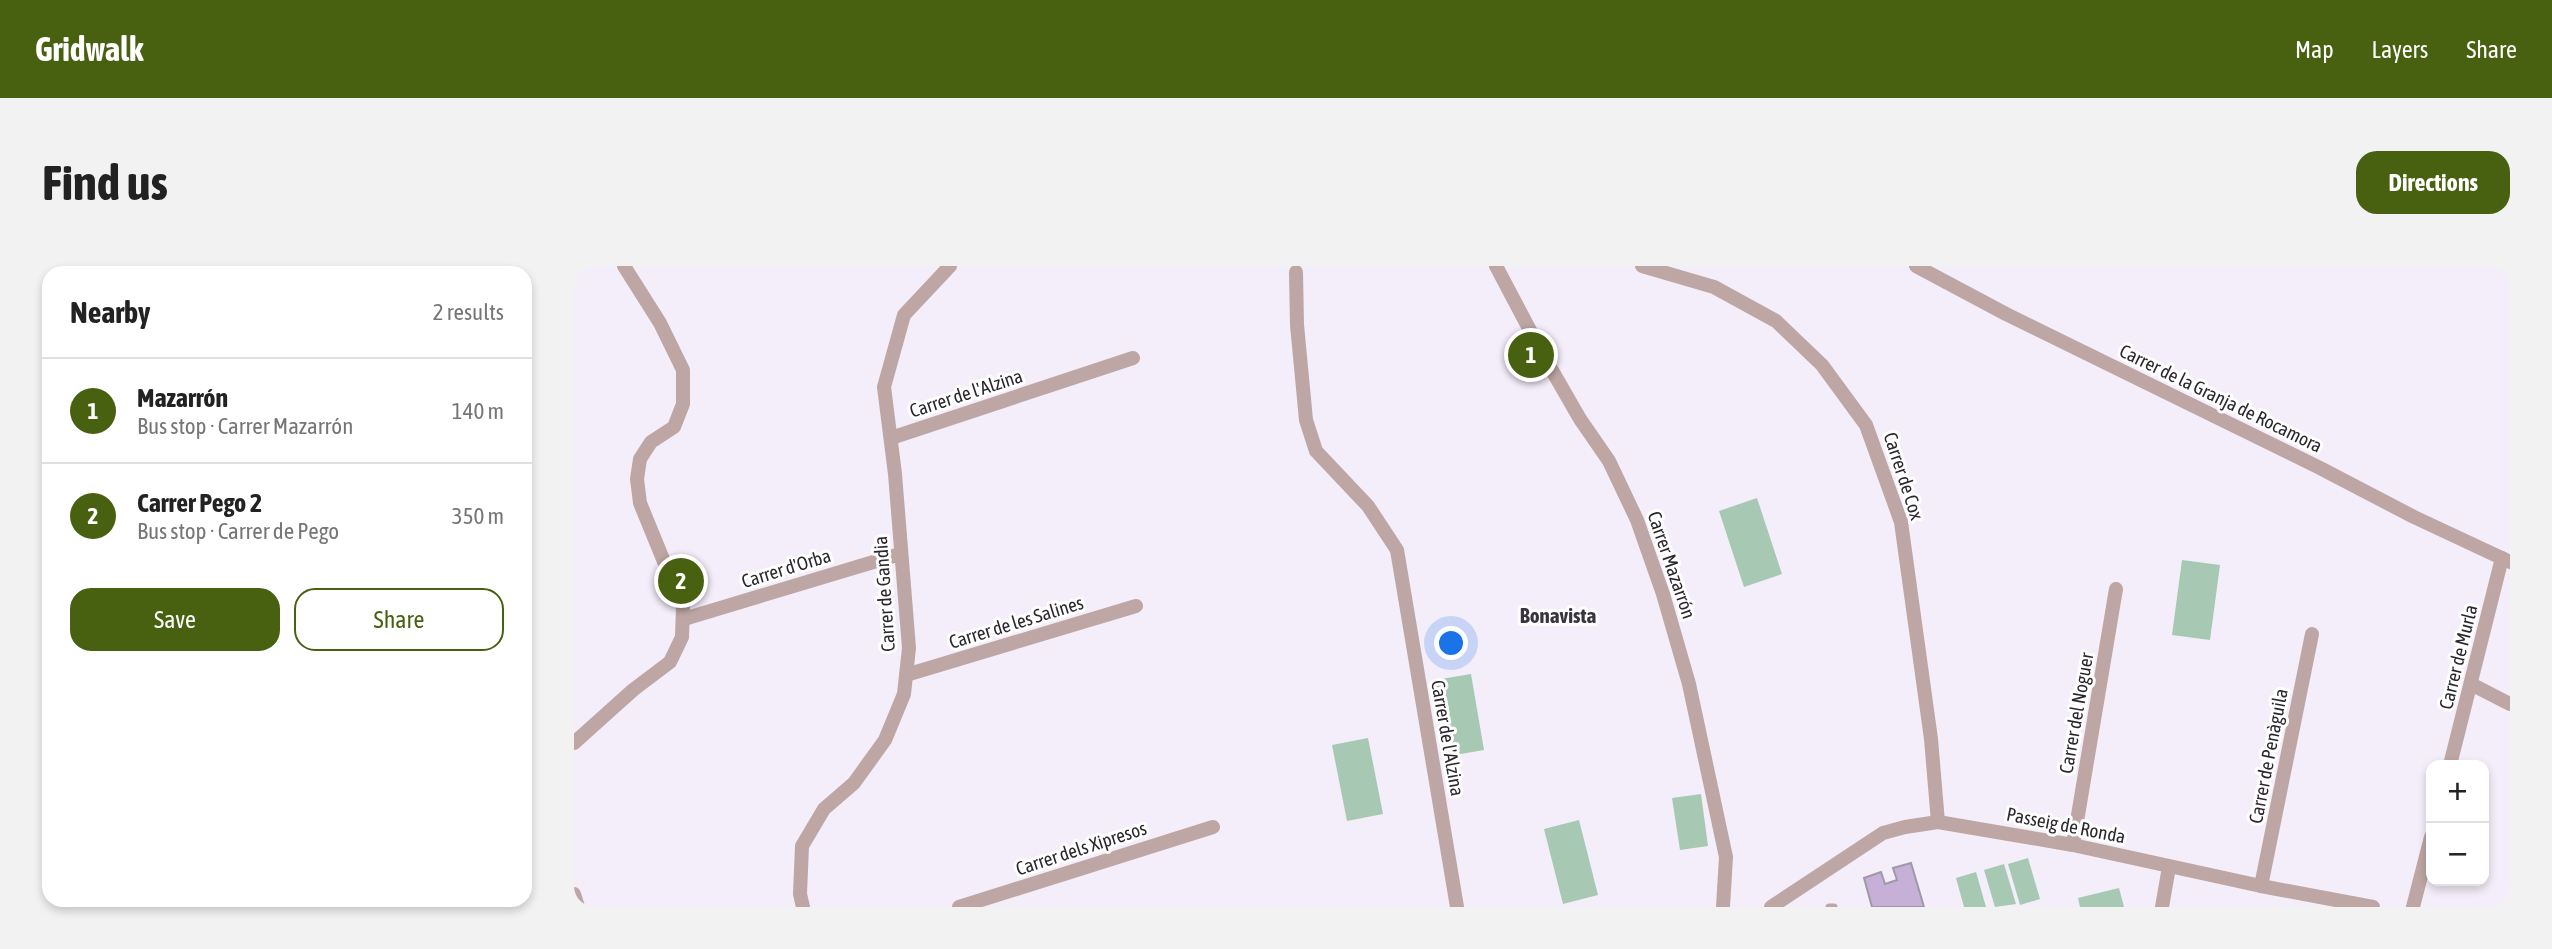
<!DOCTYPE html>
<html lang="en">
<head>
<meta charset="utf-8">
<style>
  body { margin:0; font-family:"Asap Condensed",sans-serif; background:#f2f2f2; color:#222 }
  .controls { position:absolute; right:21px; bottom:21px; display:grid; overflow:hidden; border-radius:14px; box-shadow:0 4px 10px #0003 }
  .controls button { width:63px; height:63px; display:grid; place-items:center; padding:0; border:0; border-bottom:2px solid #e0e0e0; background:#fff; color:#222; font:35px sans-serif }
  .you { position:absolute; left:878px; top:378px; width:24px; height:24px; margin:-18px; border:5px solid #fff; border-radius:50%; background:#1a73e8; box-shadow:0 0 0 10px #1a73e833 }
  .badge { display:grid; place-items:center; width:46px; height:46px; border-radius:50%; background:#486110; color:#fff; font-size:23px; font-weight:700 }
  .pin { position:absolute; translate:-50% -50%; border:4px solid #fff; box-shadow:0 2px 7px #0006 }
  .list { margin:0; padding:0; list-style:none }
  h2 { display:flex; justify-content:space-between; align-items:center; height:91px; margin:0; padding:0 28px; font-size:30px }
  h2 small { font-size:23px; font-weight:400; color:#767676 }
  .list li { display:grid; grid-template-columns:46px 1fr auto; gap:21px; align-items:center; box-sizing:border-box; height:105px; padding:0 28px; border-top:2px solid #e0e0e0 }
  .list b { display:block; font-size:26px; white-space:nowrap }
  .list p { margin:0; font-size:23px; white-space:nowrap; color:#767676 }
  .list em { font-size:23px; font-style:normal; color:#767676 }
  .actions { display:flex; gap:14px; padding:21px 28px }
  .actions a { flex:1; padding:16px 0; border:2px solid #486110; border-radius:21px; text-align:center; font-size:24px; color:#486110 }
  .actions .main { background:#486110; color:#fff }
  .map { position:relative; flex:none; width:1936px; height:641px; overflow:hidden; border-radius:21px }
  header { display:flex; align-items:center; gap:42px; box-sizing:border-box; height:98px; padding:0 35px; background:#486110; color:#fff }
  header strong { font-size:33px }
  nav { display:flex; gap:38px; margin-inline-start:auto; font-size:24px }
  .intro { display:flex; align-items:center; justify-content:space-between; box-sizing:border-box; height:168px; padding:0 42px }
  h1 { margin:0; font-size:49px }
  .button { padding:18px 32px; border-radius:21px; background:#486110; color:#fff; font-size:24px; font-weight:700 }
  main { display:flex; gap:42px; padding:0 42px }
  aside { flex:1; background:#fff; border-radius:21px; box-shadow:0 4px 10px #0003 }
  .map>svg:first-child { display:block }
  .green { fill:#a7c9b3 }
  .building { fill:#c7b0d8; stroke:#a099a5; stroke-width:2 }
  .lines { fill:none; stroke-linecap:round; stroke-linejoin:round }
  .lane { stroke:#bda6a3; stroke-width:7 }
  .street { stroke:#bda6a3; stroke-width:14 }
  .labels { text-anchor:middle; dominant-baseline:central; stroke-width:6; stroke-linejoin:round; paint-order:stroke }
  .street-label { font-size:19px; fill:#2b282d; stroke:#fefefe }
  .neighbourhood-label { font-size:21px; font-weight:bold; fill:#3a343e; stroke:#fefefe }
</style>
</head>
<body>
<header>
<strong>Gridwalk</strong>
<nav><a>Map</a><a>Layers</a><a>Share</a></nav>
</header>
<div class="intro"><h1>Find us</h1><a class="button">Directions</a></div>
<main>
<aside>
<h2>Nearby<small>2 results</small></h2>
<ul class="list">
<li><span class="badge">1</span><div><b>Mazarrón</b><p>Bus stop · Carrer Mazarrón</p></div><em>140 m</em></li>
<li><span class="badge">2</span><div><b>Carrer Pego 2</b><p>Bus stop · Carrer de Pego</p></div><em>350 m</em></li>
</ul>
<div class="actions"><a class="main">Save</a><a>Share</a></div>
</aside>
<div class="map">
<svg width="1936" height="641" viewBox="0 0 1936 641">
  <rect width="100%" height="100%" fill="#f4edfa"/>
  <!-- green -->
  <g class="green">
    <path d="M1183,232L1208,308L1170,321L1145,245Z"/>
    <path d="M1608,294L1646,299L1636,374L1598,369Z"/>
    <path d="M897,408L910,484L875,490L861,414Z"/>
    <path d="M794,472L809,548L773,555L758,479Z"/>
    <path d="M1127,528L1134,580L1106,584L1098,532Z"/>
    <path d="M1005,554L1024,629L989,638L970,563Z"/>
    <path d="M1454,592L1466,633L1446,639L1434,598Z"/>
    <path d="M1430,598L1442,638L1421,641L1410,604Z"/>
    <path d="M1402,606L1412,641H1390L1382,612Z"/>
    <path d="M1545,622L1550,641H1506L1504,632Z"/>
  </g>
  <!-- building -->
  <path class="building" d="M1337,597L1350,641H1298L1290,612L1307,606L1311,618L1323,614L1319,602Z"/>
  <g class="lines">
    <!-- lane -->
    <path class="lane" d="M1255,641H1260"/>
    <!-- street -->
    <g class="street">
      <path d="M922,0L968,87L1006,153L1035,195L1063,254L1089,328L1115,418L1152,591L1149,641"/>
      <path d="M1068,0L1140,21L1202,55L1248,99L1292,159L1327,256L1357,473L1364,556"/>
      <path d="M1342,0L1432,48L1746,202L1840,251L1936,296"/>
      <path d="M722,6L723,59L732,154L742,185L794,240L823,284L883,641"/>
      <path d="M317,172L559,92"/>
      <path d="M110,353L326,288"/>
      <path d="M332,409L562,340"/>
      <path d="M1897,418L1936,438"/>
      <path d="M0,477L59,424L96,396L108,371L109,342L66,237L63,213L66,193L77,176L100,161L109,138V104L86,57L50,0"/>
      <path d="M1876,499L1928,292"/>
      <path d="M1499,579L1542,323"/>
      <path d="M1687,620L1738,368"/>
      <path d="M0,628L4,641"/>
      <path d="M229,641L226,628L228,580L250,543L280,517L311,474L330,428L335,382L321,208L310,121L330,49L376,0"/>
      <path d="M385,641L639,561"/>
      <path d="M1197,641L1309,567L1331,561L1364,556L1499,579L1687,620L1799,641"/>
      <path d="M1588,641L1595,601"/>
      <path d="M1839,641L1857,571"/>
    </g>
  </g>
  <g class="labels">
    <!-- street labels -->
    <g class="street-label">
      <text transform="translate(392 127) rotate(-18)">Carrer de l'Alzina</text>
      <text transform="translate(1647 132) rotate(26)">Carrer de la Granja de Rocamora</text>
      <text transform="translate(1330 210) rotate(72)">Carrer de Cox</text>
      <text transform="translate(1098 299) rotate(71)">Carrer Mazarrón</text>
      <text transform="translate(212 302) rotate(-17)">Carrer d'Orba</text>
      <text transform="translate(310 328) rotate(-94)">Carrer de Gandia</text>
      <text transform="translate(442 356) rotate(-17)">Carrer de les Salines</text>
      <text transform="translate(1884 391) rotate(-76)">Carrer de Murla</text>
      <text transform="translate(1502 447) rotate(-80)">Carrer del Noguer</text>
      <text transform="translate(874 472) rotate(80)">Carrer de l'Alzina</text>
      <text transform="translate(1694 490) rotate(-79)">Carrer de Penàguila</text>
      <text transform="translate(1492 559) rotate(11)">Passeig de Ronda</text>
      <text transform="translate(507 582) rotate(-18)">Carrer dels Xipresos</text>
    </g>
    <!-- neighbourhood labels -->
    <g class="neighbourhood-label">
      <text x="984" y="349">Bonavista</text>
    </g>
  </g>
</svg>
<div class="controls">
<button>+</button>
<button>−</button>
</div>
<div class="you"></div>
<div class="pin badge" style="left:957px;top:89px">1</div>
<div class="pin badge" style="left:107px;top:315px">2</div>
</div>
</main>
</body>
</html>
